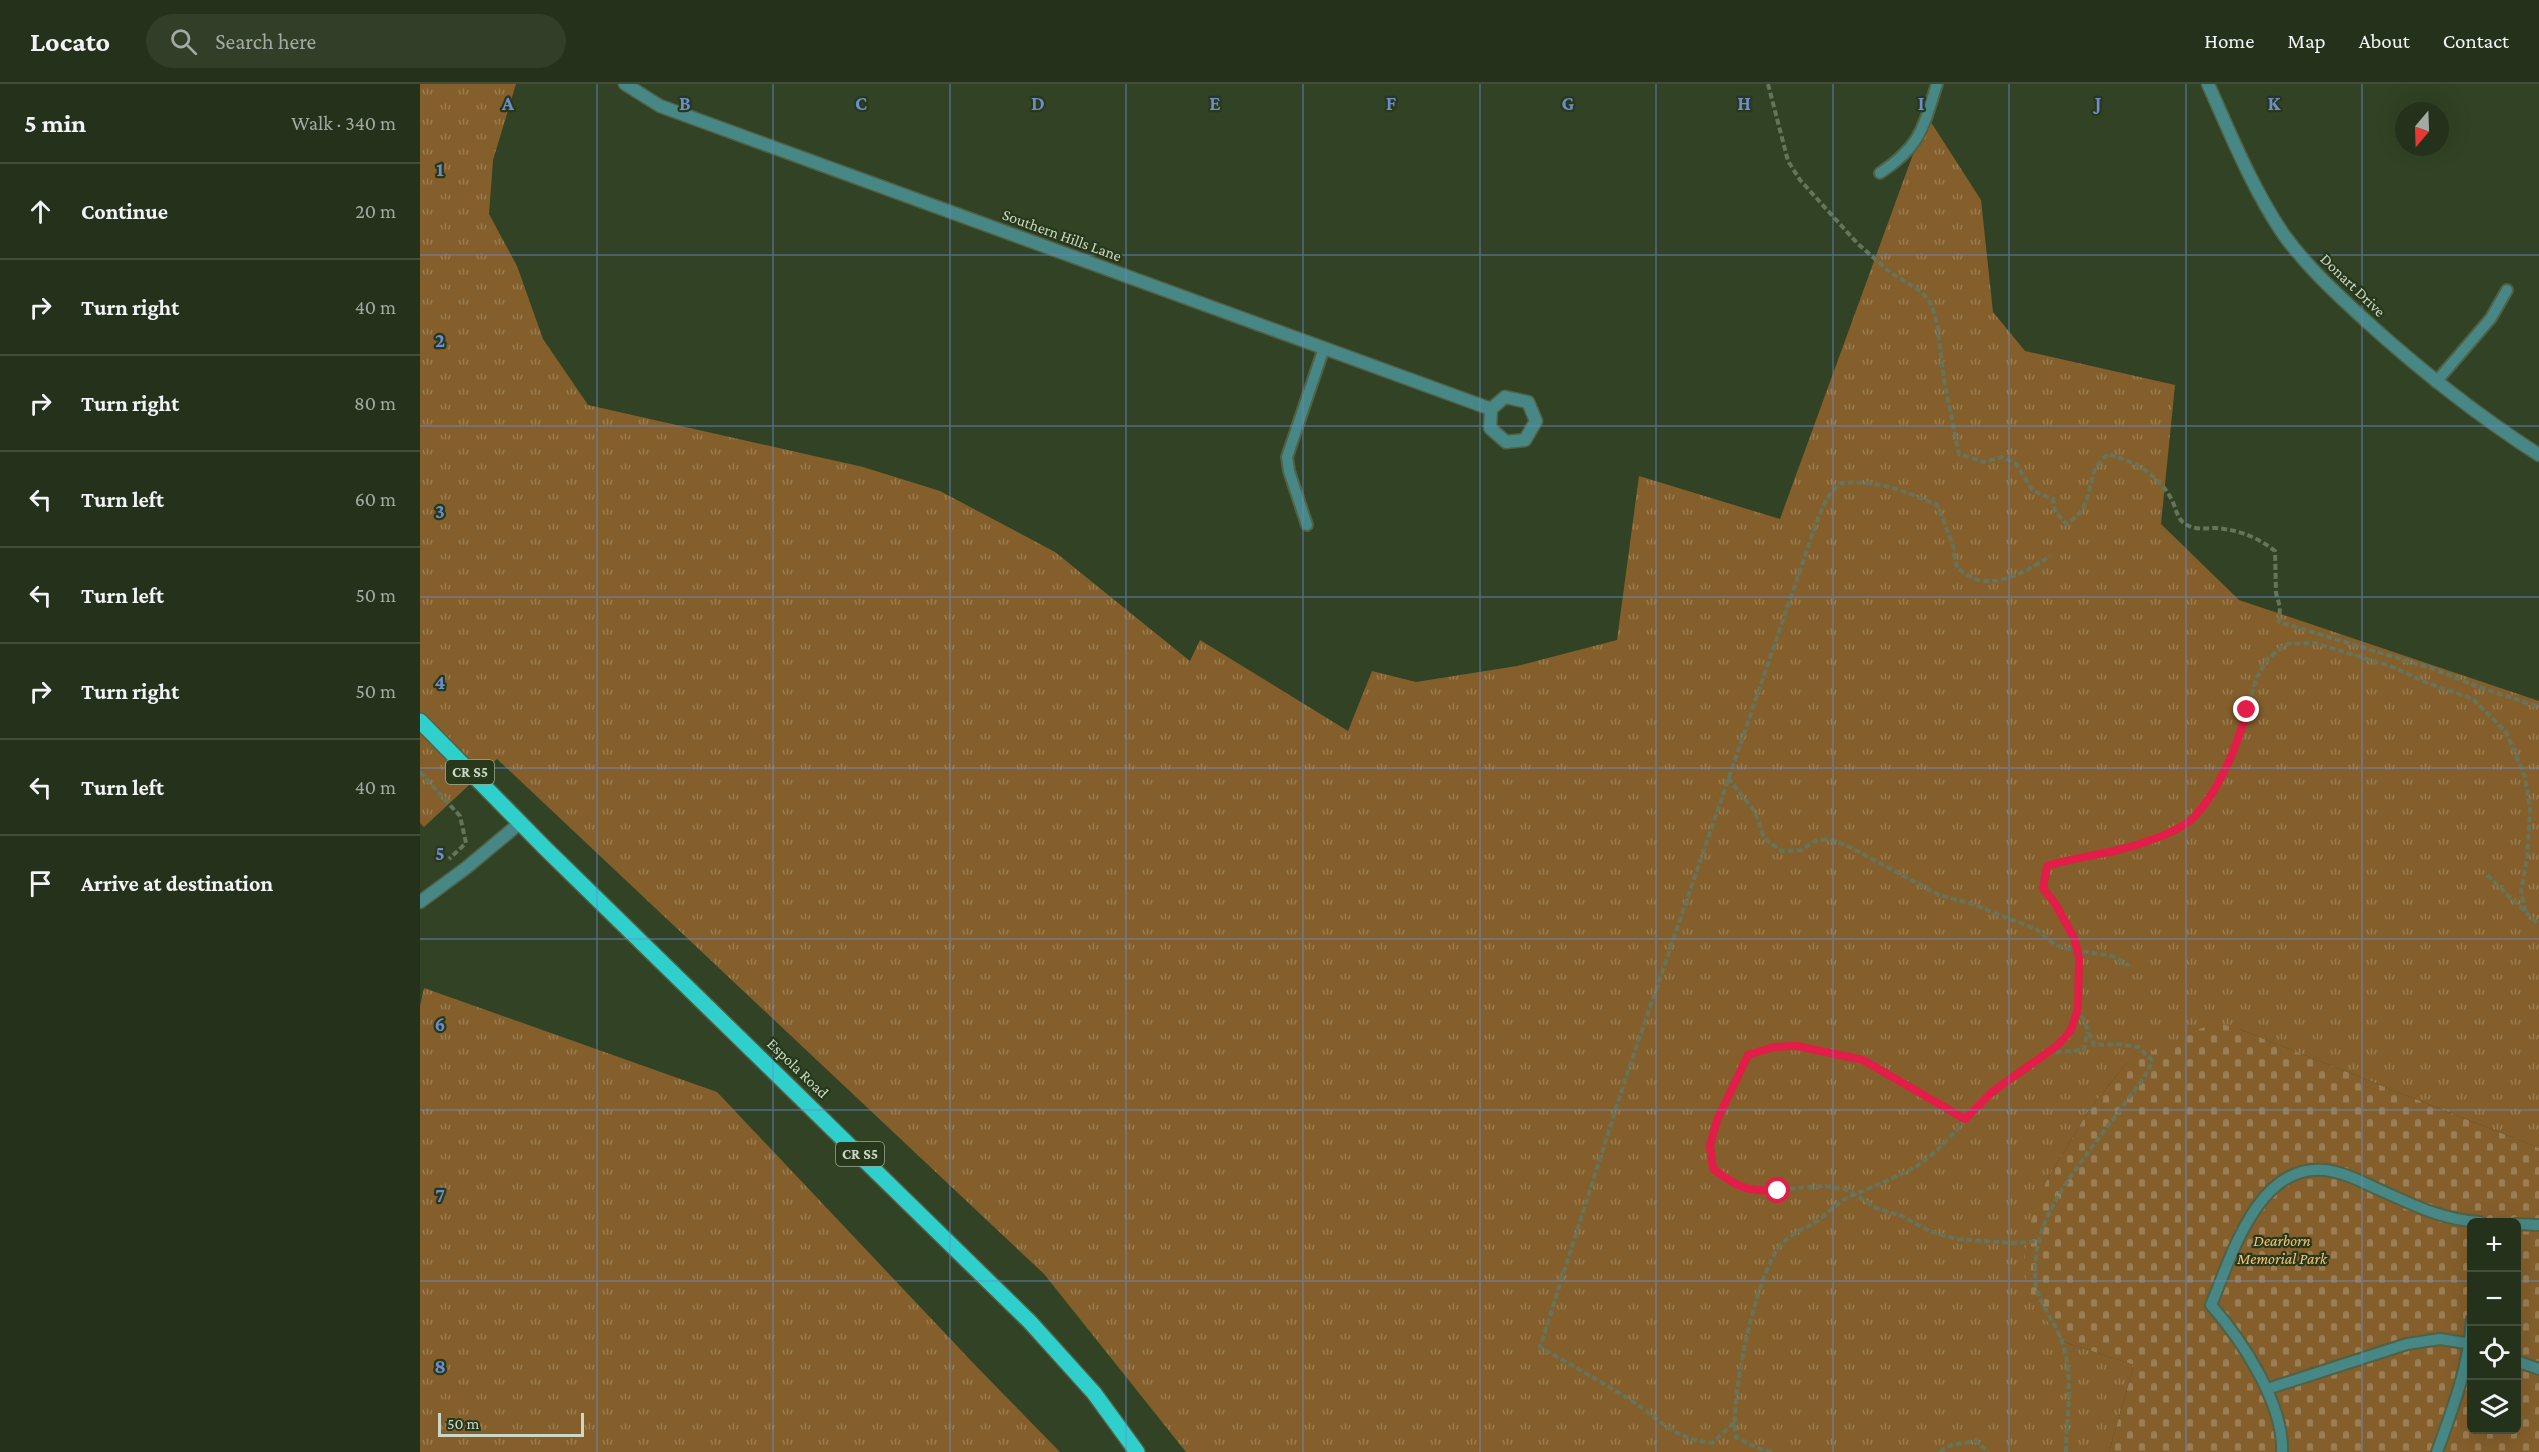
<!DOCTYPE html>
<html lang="en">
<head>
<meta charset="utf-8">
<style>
  body { margin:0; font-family:"Crimson Pro",serif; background:#313e28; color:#f1f3f6 }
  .controls { position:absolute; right:18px; bottom:18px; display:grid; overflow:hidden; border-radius:9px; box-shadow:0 6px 24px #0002 }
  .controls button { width:54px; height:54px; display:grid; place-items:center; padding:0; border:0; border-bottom:2px solid #424d3a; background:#25321b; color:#f1f3f6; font:30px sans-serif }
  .compass { position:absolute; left:1975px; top:18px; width:54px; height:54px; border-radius:50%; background:#25321b; box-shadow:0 6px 24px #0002; rotate:199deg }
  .scale { position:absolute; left:18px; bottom:15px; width:146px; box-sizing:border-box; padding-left:6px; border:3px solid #ccd7c5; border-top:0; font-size:16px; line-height:21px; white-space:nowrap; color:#ccd7c5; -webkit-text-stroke:4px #27391a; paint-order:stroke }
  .stop { position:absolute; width:18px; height:18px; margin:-14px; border:4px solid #e11d48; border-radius:50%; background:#fff }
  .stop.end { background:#e11d48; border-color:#fff; box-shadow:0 2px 6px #0008 }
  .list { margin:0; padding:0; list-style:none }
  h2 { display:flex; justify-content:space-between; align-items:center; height:78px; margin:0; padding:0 24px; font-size:26px }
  h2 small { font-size:20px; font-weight:400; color:#a3aaa3 }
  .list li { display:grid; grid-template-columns:39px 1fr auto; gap:18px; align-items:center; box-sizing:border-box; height:96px; padding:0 24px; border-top:2px solid #424d3a }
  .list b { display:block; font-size:22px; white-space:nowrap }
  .list em { font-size:20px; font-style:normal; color:#a3aaa3 }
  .icon { flex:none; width:33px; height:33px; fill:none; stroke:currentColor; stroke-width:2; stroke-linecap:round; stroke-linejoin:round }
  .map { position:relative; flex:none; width:2119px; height:1368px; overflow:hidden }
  header { display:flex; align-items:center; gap:36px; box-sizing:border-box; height:84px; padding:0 30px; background:#25321b; border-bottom:2px solid #424d3a }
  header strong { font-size:28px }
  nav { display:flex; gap:33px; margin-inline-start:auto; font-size:21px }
  .search { width:420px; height:54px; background:#313e28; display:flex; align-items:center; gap:15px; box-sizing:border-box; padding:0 21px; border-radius:33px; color:#a3aaa3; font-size:22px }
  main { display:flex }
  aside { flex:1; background:#25321b }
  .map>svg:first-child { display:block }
  .grass { fill:url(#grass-tufts) }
  .cemetery { fill:url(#cemetery-stones); fill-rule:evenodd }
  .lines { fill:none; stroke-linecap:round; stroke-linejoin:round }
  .lane-casing { stroke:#506144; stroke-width:14 }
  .street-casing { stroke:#506144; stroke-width:15 }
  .primary-casing { stroke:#506144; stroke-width:18 }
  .path { stroke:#65745a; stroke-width:4; stroke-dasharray:6 3; stroke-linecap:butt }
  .lane { stroke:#478785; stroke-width:10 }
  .street { stroke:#478785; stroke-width:12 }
  .primary { stroke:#2fcfcc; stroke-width:15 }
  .route { stroke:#e11d48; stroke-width:8 }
  .grid { fill:none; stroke:#6c8ccf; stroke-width:1.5; stroke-opacity:0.55 }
  .labels { text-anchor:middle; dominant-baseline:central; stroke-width:4.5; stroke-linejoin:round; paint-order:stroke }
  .shield { fill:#27391a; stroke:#9aa892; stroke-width:1.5 }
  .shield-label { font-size:15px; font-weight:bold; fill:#ccd7c5 }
  .street-label { font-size:16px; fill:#ccd7c5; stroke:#27391a }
  .park-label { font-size:16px; font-style:italic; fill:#fdc174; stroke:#27391a }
  .grid-label { font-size:20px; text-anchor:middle; font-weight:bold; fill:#6c8ccf; stroke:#27391a; stroke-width:4.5; stroke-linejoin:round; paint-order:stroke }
</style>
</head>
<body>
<header>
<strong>Locato</strong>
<div class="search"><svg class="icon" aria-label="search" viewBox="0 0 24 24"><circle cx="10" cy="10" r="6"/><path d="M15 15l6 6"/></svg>Search here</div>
<nav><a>Home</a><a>Map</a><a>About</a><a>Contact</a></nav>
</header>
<main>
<aside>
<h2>5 min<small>Walk · 340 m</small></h2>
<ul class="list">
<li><svg class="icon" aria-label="ahead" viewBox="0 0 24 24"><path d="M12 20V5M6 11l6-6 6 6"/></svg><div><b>Continue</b></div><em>20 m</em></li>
<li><svg class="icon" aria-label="right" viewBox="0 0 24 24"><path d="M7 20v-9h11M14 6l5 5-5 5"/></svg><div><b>Turn right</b></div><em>40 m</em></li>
<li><svg class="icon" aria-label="right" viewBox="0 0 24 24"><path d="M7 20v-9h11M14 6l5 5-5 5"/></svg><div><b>Turn right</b></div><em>80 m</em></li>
<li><svg class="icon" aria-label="left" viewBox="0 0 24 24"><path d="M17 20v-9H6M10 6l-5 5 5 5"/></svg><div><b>Turn left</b></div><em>60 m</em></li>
<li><svg class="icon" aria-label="left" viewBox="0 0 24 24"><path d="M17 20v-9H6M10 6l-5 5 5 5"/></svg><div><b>Turn left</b></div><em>50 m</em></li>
<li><svg class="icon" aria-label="right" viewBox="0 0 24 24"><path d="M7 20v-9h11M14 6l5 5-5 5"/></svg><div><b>Turn right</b></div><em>50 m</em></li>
<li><svg class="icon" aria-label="left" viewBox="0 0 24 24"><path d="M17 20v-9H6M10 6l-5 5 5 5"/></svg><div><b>Turn left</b></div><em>40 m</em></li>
<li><svg class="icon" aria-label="arrive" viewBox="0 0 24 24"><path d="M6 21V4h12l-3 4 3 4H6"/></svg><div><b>Arrive at destination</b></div></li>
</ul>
</aside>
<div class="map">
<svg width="2119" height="1368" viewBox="0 0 2119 1368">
  <defs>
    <pattern id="grass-tufts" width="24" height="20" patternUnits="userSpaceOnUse" patternTransform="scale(1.5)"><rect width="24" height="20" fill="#845f2c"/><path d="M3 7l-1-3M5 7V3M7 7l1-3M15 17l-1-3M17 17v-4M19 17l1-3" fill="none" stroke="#9a7d53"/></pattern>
    <pattern id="cemetery-stones" width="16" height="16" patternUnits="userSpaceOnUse" patternTransform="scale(1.5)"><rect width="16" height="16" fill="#845f2c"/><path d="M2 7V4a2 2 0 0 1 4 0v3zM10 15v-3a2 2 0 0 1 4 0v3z" fill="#9a7d53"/></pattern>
  </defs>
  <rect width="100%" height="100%" fill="#314324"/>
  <!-- grass -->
  <g class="grass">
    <path d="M0,0H96L73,76L69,130L97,182L123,255L168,321L443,383L520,407L635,468L770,577L780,556L928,647L952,587L996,598L1097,582L1197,556L1219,392L1360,435L1507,32L1561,116L1573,228L1605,267L1755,301L1741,440L1819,516L2119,617V1064L1819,945L1706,980L1669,1026L1627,1096L1644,1258L1714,1281L1689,1368H766L624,1190L77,675L4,743L0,739Z"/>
    <path d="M4,904L297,1008L556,1282L640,1368H0V922Z"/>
  </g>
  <!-- cemetery -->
  <path class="cemetery" d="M1802,940L1819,945L2119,1064V1368H1689L1714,1281L1644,1258L1611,1217L1603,1180L1611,1137L1627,1096L1669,1026L1706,980L1782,944ZM2052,1138H2096V1346H2052Z"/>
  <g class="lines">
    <defs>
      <g id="lane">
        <path d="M1460,89C1501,62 1503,44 1517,0"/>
        <path d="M2016,298L2071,234L2087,206"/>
        <path d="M887,441L869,387L867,373L904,264"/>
        <path d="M2096,1140L2119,1141"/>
        <path d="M2096,1277L2119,1285"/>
        <path d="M1847,1305L1987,1260L2020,1255L2052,1260"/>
        <path d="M1862,1368C1864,1320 1822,1256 1791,1221C1811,1174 1837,1080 1904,1086C1924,1088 1942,1098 1960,1106C1993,1121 2023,1136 2060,1138"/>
        <path d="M2017,1368C2033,1324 2049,1282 2052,1235"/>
      </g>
      <g id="street">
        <path d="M205,0L240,22L1071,325"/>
        <path d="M1788,0C1811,51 1832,104 1864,151C1887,183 1917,210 1946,237C2000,286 2057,331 2119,371"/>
        <path d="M1085,313L1108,318L1116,337L1105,356L1086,358L1070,344L1071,325Z"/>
        <path d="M0,818L46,784L100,739"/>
      </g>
      <path id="primary" d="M0,637L125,764L610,1238L674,1309L717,1368"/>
    </defs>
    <!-- lane casing -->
    <use href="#lane" class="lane-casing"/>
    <!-- street casing -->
    <use href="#street" class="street-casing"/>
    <!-- primary casing -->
    <use href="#primary" class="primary-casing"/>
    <!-- path -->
    <g class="path">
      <path d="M1348,0L1368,77L1380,96L1438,160L1471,189L1502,208L1511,220L1517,239L1524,296L1539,370L1564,378L1582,373L1596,380L1613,407L1633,415L1635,427L1646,440C1671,425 1666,409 1675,386C1677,380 1683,375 1687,370C1714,377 1738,390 1752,416C1757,427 1757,437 1769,442C1776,446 1788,444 1796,444C1819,446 1837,453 1855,467L1856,509L1860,523L1859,538L2014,585L2059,603L2119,623"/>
      <path d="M0,688L40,732L46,759L29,775"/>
      <path d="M1308,694L1335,728L1344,754L1361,767L1381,766L1395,757L1408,755L1426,761L1519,811L1549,819L1616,845L1634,860L1643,864L1692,872L1709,882"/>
      <path d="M2067,791L2119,841"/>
      <path d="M1627,969L1664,966L1667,948"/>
      <path d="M1545,1035L1464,990L1443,976L1377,962L1354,963L1328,971C1316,995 1292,1034 1290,1061C1289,1069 1292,1077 1293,1085L1318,1104L1336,1107L1406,1102L1428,1106L1456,1124L1482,1132L1509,1147L1536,1155L1593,1159L1620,1157"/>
      <path d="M1314,1339L1292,1359C1249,1354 1238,1332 1204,1312C1176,1295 1148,1279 1120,1263L1206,993L1398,434L1407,414L1420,399C1460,396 1481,406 1517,421L1533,461L1537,484C1543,488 1551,494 1558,496C1584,501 1609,486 1630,472"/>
      <path d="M1352,1368L1337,1364L1316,1353C1309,1317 1336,1188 1361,1161C1371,1150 1381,1146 1394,1139C1406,1132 1415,1120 1427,1114C1450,1103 1474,1095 1497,1082C1526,1063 1546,1032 1571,1009C1592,991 1618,979 1637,961C1648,952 1654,939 1658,926C1661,912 1659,867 1654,854C1647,836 1635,819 1623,804L1627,782L1651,774L1695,767L1740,752L1773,734L1788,716L1818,660L1836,595L1847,575L1867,560L1895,559L1973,583L2008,599L2053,615L2086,648L2105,693L2110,726L2107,775L2101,807L2106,830"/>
      <path d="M1520,1368L1531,1361L1556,1357L1568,1368"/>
      <path d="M1646,1368C1646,1334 1653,1302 1645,1268C1641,1246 1620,1222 1616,1202C1613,1184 1617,1159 1623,1143C1639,1101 1679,1055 1706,1018C1716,1003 1727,994 1732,976L1718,963L1696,960L1674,961L1659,925"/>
    </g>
    <!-- lane -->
    <use href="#lane" class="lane"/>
    <!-- street -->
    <use href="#street" class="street"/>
    <!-- primary -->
    <use href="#primary" class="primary"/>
  </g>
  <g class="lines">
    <!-- route -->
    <path class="route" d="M1358,1107C1325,1107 1319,1104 1293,1085L1290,1061L1297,1036L1328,971L1354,963L1377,962L1443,976L1545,1035L1572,1008L1638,961L1651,946L1658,924L1659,873L1654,854L1636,821L1623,804L1627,782C1649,775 1672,772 1694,767C1716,762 1758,749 1774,733C1799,707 1818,660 1827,626"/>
  </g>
  <!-- grid -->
  <path class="grid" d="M177,0V1368M353,0V1368M530,0V1368M706,0V1368M883,0V1368M1060,0V1368M1236,0V1368M1413,0V1368M1589,0V1368M1766,0V1368M1942,0V1368M0,171H2119M0,342H2119M0,513H2119M0,684H2119M0,855H2119M0,1026H2119M0,1197H2052M2096,1197H2119"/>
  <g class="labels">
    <!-- shield labels -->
    <g class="shield">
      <rect x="26" y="676" width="48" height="24" rx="4.5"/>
      <rect x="416" y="1058" width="48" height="24" rx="4.5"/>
    </g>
    <g class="shield-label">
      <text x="50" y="688">CR S5</text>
      <text x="440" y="1070">CR S5</text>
    </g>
    <!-- street labels -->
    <g class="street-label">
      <text transform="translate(642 151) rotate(20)">Southern Hills Lane</text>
      <text transform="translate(1933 201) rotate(44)">Donart Drive</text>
      <text transform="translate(378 984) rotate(44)">Espola Road</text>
    </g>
    <!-- park labels -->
    <g class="park-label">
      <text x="1862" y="1156">Dearborn<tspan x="1862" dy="18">Memorial Park</tspan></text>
    </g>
  </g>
  <g class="grid-label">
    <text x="88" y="26">A</text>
    <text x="265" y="26">B</text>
    <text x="441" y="26">C</text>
    <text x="618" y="26">D</text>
    <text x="795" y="26">E</text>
    <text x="971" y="26">F</text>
    <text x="1148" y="26">G</text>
    <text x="1324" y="26">H</text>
    <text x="1501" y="26">I</text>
    <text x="1678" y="26">J</text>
    <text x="1854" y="26">K</text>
    <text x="20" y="92">1</text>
    <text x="20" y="263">2</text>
    <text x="20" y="434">3</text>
    <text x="20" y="605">4</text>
    <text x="20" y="776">5</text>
    <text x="20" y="947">6</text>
    <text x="20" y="1118">7</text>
    <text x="20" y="1289">8</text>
  </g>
</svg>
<div class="controls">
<button>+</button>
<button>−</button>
<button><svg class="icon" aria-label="locate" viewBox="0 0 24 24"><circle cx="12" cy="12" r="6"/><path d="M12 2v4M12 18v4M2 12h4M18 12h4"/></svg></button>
<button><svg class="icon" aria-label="layers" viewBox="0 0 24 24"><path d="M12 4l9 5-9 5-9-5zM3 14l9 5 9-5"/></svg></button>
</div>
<svg class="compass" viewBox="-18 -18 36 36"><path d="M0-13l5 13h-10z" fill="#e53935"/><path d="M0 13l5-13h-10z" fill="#a3aaa3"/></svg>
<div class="scale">50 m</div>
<div class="stop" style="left:1358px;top:1107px"></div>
<div class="stop end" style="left:1827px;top:626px"></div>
</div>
</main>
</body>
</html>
